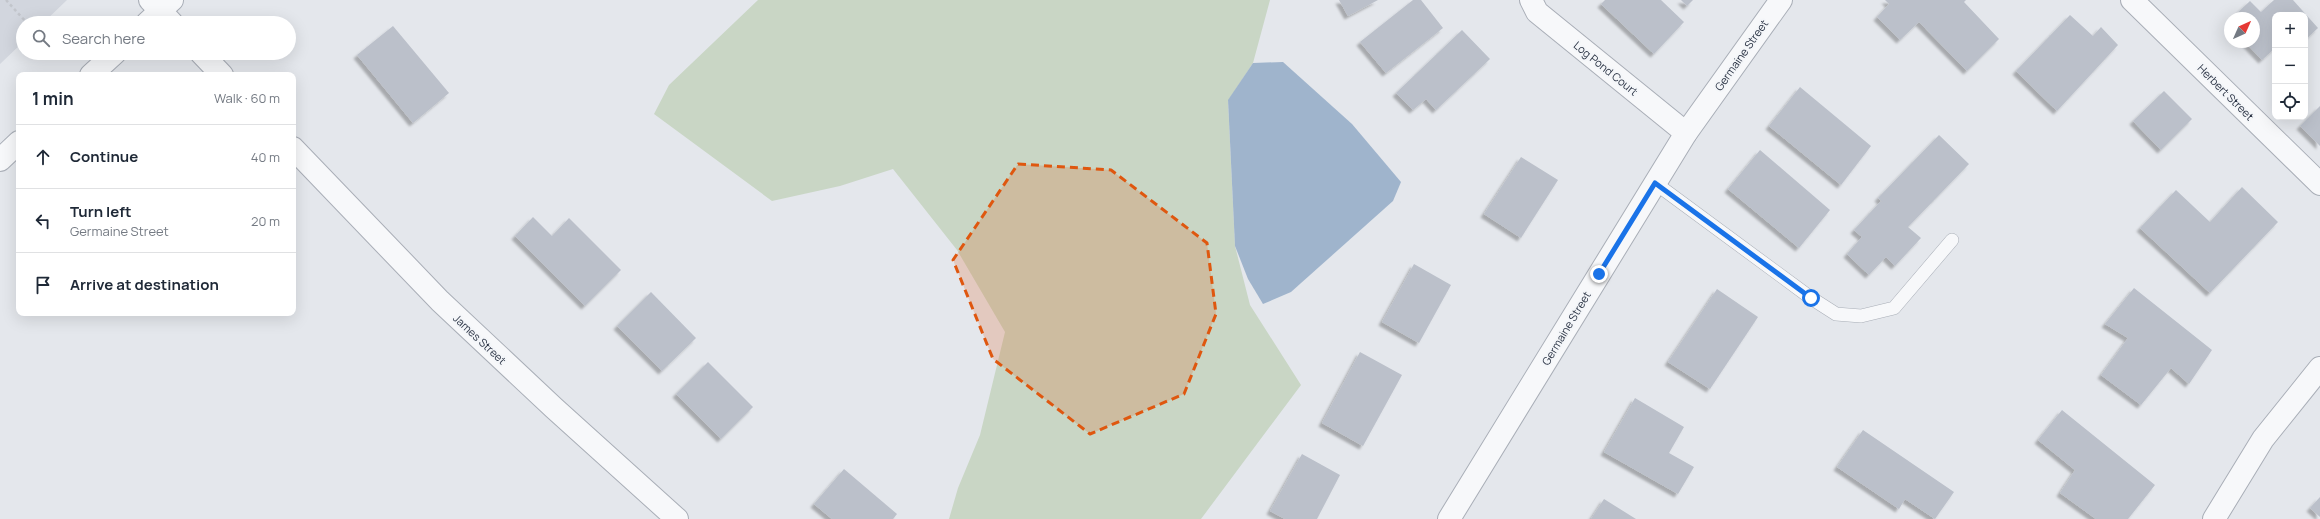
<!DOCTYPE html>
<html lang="en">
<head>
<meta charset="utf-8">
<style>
  body { margin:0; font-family:Manrope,sans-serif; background:#f6f6f7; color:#1f2937 }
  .controls { position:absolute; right:12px; top:12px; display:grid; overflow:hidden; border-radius:8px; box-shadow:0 4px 16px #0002 }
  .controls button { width:36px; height:36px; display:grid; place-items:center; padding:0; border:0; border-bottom:1px solid #e0e1e3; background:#fff; color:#1f2937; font:20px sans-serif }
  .compass { position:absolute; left:2224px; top:12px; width:36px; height:36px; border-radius:50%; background:#fff; box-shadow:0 4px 16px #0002; rotate:45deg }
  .stop { position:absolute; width:12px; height:12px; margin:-9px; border:3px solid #1a73e8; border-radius:50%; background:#fff }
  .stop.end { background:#1a73e8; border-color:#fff; box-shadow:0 1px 4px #0008 }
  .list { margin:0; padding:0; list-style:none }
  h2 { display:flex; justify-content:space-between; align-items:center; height:52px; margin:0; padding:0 16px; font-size:17px }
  h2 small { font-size:13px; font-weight:400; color:#747a83 }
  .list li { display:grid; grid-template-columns:26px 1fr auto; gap:12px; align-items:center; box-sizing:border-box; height:64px; padding:0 16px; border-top:1px solid #e0e1e3 }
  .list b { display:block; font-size:15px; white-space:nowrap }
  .list p { margin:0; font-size:13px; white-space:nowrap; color:#747a83 }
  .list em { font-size:13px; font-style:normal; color:#747a83 }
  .icon { flex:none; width:22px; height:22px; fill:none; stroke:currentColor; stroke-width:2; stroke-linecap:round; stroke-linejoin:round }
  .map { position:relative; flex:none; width:2320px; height:519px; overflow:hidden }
  .search { position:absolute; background:#fff; box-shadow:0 4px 16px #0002; left:16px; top:16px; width:280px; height:44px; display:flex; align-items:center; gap:10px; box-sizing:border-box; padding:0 14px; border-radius:22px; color:#747a83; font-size:15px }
  .panel { position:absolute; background:#fff; box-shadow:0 4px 16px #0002; left:16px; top:72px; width:280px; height:244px; border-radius:8px }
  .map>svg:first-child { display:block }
  .built { fill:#d2d6de }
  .green { fill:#c9d6c5 }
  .water { fill:#9fb4cc }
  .building { fill:#bbc0ca; filter:url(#shadow) }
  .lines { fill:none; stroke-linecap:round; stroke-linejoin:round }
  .service-casing { stroke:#a9aeb7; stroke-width:14 }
  .minor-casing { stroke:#a9aeb7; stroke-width:24 }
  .tertiary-casing { stroke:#a9aeb7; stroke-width:24 }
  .path { stroke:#c2c5cb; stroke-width:2.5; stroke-dasharray:3 3; stroke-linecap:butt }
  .service { stroke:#f7f8fa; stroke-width:13 }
  .minor { stroke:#f7f8fa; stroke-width:22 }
  .tertiary { stroke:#f7f8fa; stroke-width:22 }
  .route { stroke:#1a73e8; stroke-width:5 }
  .marked { fill:#df570f; fill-opacity:0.2; stroke:#df570f; stroke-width:3; stroke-dasharray:8 5; stroke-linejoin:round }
  .labels { text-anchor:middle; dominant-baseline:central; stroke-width:4; stroke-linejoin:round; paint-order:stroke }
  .street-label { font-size:11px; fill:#2b3445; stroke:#f4f6f9 }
</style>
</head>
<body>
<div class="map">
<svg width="2320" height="519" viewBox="0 0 2320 519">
  <defs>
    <filter id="shadow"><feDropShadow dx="-3.5" dy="3.5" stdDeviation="1" flood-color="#0004"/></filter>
  </defs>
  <rect width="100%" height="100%" fill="#e4e7ec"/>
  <!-- built -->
  <path class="built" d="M0,0H67L43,23H23V42L0,64Z"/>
  <!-- green -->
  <path class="green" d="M758,0H1270L1253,63L1228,101L1235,246L1250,305L1301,385L1201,519H949L958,488L980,435L1005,332L957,250L893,169L840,186L772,201L654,114L669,85Z"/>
  <!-- water -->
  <path class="water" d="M1283,62L1352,124L1401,182L1393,201L1291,292L1263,304L1248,279L1235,246L1228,100L1253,63Z"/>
  <!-- building -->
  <g class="building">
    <path d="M1339,0H1378L1348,16Z"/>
    <path d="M1413,0H1421L1443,28L1386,73L1360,42Z"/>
    <path d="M1605,0H1661L1684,22L1654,54L1601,4Z"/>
    <path d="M1681,0H1693L1687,6Z"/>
    <path d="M1885,0H1966L1964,2L1999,39L1967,71L1919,22L1900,40L1877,17L1889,4Z"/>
    <path d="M2274,0H2293L2318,28L2305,40V15H2275V48L2262,60L2245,42H2254V18H2232L2250,1L2261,12Z"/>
    <path d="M2070,15L2093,36L2101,27L2118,45L2057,111L2016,71Z"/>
    <path d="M393,26L449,93L413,123L357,55Z"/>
    <path d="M1462,30L1490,59L1436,110L1426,99L1413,110L1396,93Z"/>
    <path d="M1800,87L1871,146L1841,185L1769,126Z"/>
    <path d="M2164,91L2192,119L2161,150L2133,121Z"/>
    <path d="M2320,106V146L2300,126Z"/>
    <path d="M1939,135L1969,164L1908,227L1921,238L1895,266L1886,257L1869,275L1847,254L1862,237L1854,230L1881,201L1887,206L1878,198Z"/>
    <path d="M1760,150L1830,210L1799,248L1728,189Z"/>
    <path d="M1521,157L1558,180L1521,238L1484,214Z"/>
    <path d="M2242,187L2278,222L2210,293L2140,228L2176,190L2210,222Z"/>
    <path d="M533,217L552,236L569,218L621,270L585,306L515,236Z"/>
    <path d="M1414,264L1451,285L1419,343L1382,322Z"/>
    <path d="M2134,288L2212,350L2189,384L2171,368L2141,405L2101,375L2128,338L2105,324Z"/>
    <path d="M1717,289L1758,317L1710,389L1668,362Z"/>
    <path d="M651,292L696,338L662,371L617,326Z"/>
    <path d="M1360,352L1402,375L1363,446L1322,423Z"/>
    <path d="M708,362L753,407L721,439L676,394Z"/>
    <path d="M1635,398L1684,427L1669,453L1694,467L1678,494L1604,452Z"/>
    <path d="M2062,410L2155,485L2128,519H2096L2060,493L2075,470L2038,440Z"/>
    <path d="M1863,430L1954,492L1935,519L1905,499L1899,509L1837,467Z"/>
    <path d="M1302,454L1340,475L1317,519H1285L1270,511Z"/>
    <path d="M844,469L897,514L893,519H832L814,504Z"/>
    <path d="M2320,497V517L2310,508Z"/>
    <path d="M1604,499L1636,519H1591Z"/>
  </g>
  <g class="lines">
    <defs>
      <path id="service" d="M1655,183L1811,298L1836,314L1861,316L1894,308L1952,240"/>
      <g id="minor">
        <path d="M150,0L172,23"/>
        <path d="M1531,0L1537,12L1686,133"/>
        <path d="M2132,0L2320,184"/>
        <path d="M201,53L222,75"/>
        <path d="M293,148L440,301L554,408L677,519"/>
        <path d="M1449,519L1686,133L1781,0"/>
      </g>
      <g id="tertiary">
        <path d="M147,23L172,0"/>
        <path d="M91,75L115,53"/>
        <path d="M0,160L19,142"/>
        <path d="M2214,519L2263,439L2320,368"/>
      </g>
    </defs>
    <!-- service casing -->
    <use href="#service" class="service-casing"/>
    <!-- minor casing -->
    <use href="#minor" class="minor-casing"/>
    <!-- tertiary casing -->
    <use href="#tertiary" class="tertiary-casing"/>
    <!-- path -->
    <path class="path" d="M6,0L27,23"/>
    <!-- service -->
    <use href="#service" class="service"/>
    <!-- minor -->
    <use href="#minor" class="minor"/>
    <!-- tertiary -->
    <use href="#tertiary" class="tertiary"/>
  </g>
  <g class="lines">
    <!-- route -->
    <path class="route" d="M1599,274L1655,183L1811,298"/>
  </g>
  <!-- marked area -->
  <path class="marked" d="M1018,164L1111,170L1207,243L1216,314L1184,394L1090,434L993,359L953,260Z"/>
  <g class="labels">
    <!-- street labels -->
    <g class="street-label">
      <text transform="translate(1741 55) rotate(-55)">Germaine Street</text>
      <text transform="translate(1606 68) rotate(39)">Log Pond Court</text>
      <text transform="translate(2226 92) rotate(45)">Herbert Street</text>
      <text transform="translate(1566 328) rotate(-59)">Germaine Street</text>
      <text transform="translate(480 339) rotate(43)">James Street</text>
    </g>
  </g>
</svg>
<div class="controls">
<button>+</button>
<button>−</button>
<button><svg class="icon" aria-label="locate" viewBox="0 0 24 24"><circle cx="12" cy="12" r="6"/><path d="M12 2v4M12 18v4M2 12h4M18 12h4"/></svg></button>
</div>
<svg class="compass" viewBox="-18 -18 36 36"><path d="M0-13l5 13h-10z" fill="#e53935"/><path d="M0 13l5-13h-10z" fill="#747a83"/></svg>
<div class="stop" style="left:1811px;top:298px"></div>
<div class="stop end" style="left:1599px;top:274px"></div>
<div class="search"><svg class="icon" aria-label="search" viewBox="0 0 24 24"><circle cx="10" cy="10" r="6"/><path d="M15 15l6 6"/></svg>Search here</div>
<section class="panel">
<h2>1 min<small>Walk · 60 m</small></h2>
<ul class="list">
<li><svg class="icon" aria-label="ahead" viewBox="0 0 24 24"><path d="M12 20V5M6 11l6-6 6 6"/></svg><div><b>Continue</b></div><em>40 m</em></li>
<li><svg class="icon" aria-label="left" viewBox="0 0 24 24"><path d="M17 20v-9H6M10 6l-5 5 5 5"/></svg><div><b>Turn left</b><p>Germaine Street</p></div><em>20 m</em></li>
<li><svg class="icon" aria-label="arrive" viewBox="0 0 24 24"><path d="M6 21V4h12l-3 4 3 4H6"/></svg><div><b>Arrive at destination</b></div></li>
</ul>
</section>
</div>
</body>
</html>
